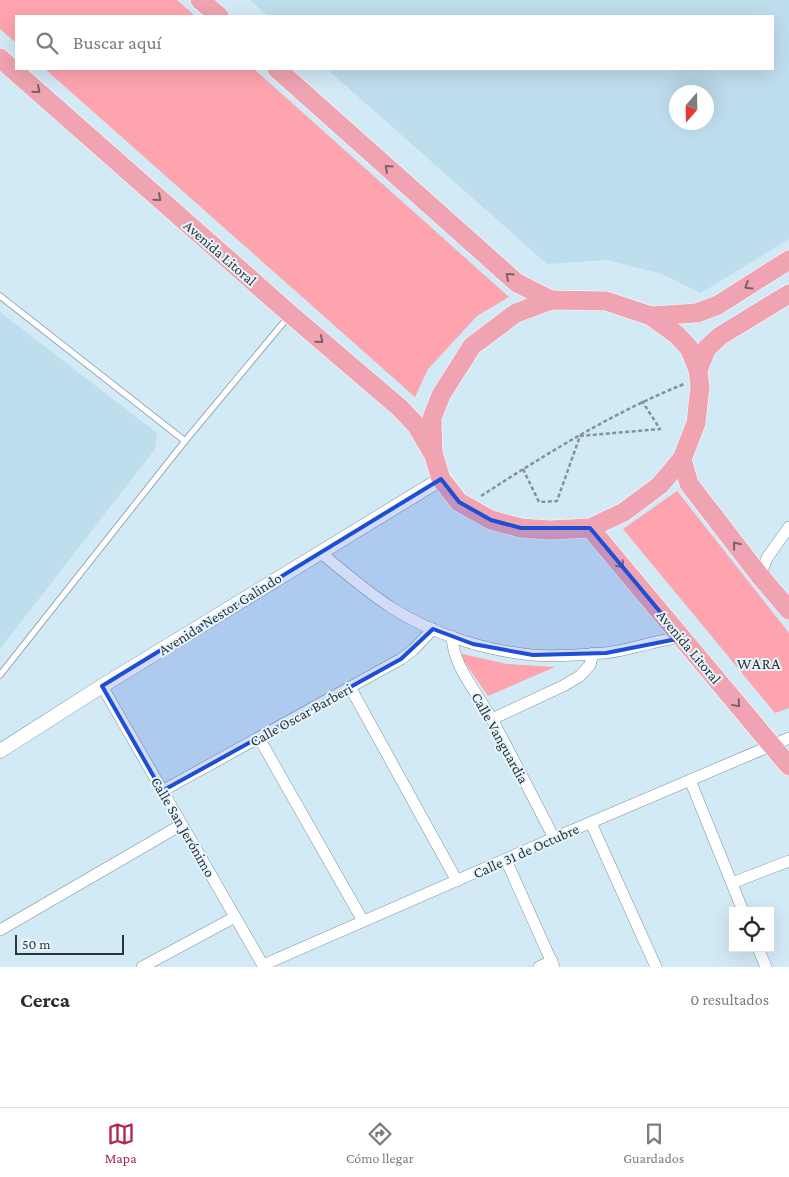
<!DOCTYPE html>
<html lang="es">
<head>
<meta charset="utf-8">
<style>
  body { margin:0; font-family:"Crimson Pro",serif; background:#f2f2f3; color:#2b2b33 }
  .controls { position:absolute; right:15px; bottom:15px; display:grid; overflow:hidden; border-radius:0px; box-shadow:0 5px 20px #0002 }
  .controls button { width:45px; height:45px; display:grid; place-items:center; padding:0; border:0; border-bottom:1px solid #e1e1e2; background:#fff; color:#2b2b33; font:25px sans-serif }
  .compass { position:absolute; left:669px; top:85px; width:45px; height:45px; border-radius:50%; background:#fff; box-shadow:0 5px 20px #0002; rotate:200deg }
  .scale { position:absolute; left:15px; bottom:12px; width:109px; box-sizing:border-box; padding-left:5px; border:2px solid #2d363b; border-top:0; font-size:14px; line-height:18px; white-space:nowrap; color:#2d363b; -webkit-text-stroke:4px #e7f6fd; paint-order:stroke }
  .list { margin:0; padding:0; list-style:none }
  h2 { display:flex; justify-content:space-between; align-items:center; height:65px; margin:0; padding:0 20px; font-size:21px }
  h2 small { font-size:16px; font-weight:400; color:#7c7c81 }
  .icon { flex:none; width:28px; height:28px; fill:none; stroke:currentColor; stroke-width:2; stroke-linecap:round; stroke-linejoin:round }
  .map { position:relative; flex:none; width:789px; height:967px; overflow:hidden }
  .search { position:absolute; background:#fff; box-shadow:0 5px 20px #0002; left:15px; right:15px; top:15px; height:55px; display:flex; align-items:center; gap:12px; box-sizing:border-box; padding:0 18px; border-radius:0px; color:#7c7c81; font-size:19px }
  .sheet { height:140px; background:#fff }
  nav { display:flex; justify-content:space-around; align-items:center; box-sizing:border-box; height:70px; border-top:1px solid #e1e1e2; background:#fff; font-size:14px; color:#7c7c81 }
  nav a { display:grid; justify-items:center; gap:2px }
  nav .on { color:#b4234a }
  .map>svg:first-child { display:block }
  .built { fill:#bedded; fill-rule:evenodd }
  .green { fill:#fea4af }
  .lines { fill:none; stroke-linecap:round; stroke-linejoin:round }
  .service-casing { stroke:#7d939e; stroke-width:7 }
  .minor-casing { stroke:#7d939e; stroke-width:12 }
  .tertiary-casing { stroke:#7d939e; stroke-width:15 }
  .primary-casing { stroke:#fff; stroke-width:20 }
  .path { stroke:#82939c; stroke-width:2.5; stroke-dasharray:4 2.5; stroke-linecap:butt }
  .service { stroke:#fff; stroke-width:5.5 }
  .minor { stroke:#fff; stroke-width:11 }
  .tertiary { stroke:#fff; stroke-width:14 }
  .primary { stroke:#f0a3b0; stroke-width:19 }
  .oneway { stroke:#7b626a }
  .marked { fill:#1d4ed8; fill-opacity:0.2; stroke:#1d4ed8; stroke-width:4; stroke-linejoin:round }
  .labels { text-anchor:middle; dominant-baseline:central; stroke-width:4; stroke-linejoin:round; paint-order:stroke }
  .street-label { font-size:15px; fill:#2d363b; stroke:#e7f6fd }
  .neighbourhood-label { font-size:16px; letter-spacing:1px; fill:#2d363b; stroke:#e7f6fd }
</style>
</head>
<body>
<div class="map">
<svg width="789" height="967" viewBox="0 0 789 967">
  <rect width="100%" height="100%" fill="#d2eaf6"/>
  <!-- built -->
  <g class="built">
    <path d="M250,0H789V239L701,293L662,274L607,260L547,264L327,69H773V16H268ZM676,92H706V122H676Z"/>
    <path d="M0,312L157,433L155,449L0,649Z"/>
  </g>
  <!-- green -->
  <g class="green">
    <path d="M0,0H177L195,16H16V43L0,29Z"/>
    <path d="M45,69H254L509,297L477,316L428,369L415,397Z"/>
    <path d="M677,491L789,633V708L775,713L623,529Z"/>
    <path d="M458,653L507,664L555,667L488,696Z"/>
  </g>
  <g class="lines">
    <defs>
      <g id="service">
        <path d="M0,296L185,441"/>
        <path d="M0,675L185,441L289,316"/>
      </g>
      <g id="minor">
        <path d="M320,552C343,571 367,592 392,608C433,634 483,650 532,655C555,657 581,655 604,653C630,651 655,639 682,638"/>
        <path d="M760,576L767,558L789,527"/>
        <path d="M452,636C453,668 479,694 493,721C514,760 534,799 554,838"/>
        <path d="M102,686L264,967"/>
        <path d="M350,687L457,881"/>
        <path d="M492,719L563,686L580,676L590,665L593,653"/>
        <path d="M259,738L363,921"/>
        <path d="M690,780L743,911"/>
        <path d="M162,791L401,659L413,650L433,629"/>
        <path d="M591,823L656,967"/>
        <path d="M506,860L554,967"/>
        <path d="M732,883L789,861"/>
        <path d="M0,930L181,825"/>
        <path d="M758,948L766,967"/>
        <path d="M263,965L554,838L789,738"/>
        <path d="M142,967L235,917"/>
        <path d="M539,967L552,961"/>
      </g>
      <path id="tertiary" d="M0,751L102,686L441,479"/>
      <g id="primary">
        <path d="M200,0L219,16"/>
        <path d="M0,58L290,314L400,408L416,425L432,452"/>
        <path d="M277,69L517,283L551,300"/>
        <path d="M551,300L606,301L651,316L677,335L689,348L698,370L700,387L696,423L682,459L660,485L624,512L590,528L550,530L521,528L491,520L459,502L441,479L433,453L432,418L441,395L472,346L516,313Z"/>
        <path d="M651,316L697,313L718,305L789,260"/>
        <path d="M698,370L707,348L720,336L789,294"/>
        <path d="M682,459L689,484L760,576L789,610"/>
        <path d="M590,528L789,766"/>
      </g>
    </defs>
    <!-- service casing -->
    <use href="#service" class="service-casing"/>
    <!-- minor casing -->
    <use href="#minor" class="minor-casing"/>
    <!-- tertiary casing -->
    <use href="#tertiary" class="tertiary-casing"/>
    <!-- primary casing -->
    <use href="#primary" class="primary-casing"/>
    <!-- path -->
    <g class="path">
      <path d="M523,469L539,502L557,501L580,436L660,429L642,401"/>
      <path d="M481,496C546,454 612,413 684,384"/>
    </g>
    <!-- service -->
    <use href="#service" class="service"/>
    <!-- minor -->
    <use href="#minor" class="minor"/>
    <!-- tertiary -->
    <use href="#tertiary" class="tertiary"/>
    <!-- primary -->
    <use href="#primary" class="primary"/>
  </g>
  <!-- one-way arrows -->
  <defs><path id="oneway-chevron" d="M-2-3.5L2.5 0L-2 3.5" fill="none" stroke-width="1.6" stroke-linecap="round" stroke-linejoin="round" transform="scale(1.25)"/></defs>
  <g class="oneway">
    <use href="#oneway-chevron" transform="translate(37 90) rotate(41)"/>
    <use href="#oneway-chevron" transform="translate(388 168) rotate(-138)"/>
    <use href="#oneway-chevron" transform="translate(158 198) rotate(41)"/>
    <use href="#oneway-chevron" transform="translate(509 276) rotate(-138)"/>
    <use href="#oneway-chevron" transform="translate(748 286) rotate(148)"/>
    <use href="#oneway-chevron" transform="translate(320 340) rotate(40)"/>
    <use href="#oneway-chevron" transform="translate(736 545) rotate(-128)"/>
    <use href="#oneway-chevron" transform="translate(621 565) rotate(50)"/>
    <use href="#oneway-chevron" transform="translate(737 704) rotate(50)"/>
  </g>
  <!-- marked area -->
  <path class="marked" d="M441,479L459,502L491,520L521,528H590L682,638L606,653L533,655L473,644L433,629L401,659L162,791L102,686Z"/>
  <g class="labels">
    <!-- street labels -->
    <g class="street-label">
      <text transform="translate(220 253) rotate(41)">Avenida Litoral</text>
      <text transform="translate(220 614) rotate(-32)">Avenida Nestor Galindo</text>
      <text transform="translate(689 647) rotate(50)">Avenida Litoral</text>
      <text transform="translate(301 715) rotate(-29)">Calle Oscar Barberi</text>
      <text transform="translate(500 738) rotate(61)">Calle Vanguardia</text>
      <text transform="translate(183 827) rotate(60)">Calle San Jerónimo</text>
      <text transform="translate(526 851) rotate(-24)">Calle 31 de Octubre</text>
    </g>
    <!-- neighbourhood labels -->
    <g class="neighbourhood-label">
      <text x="759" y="663">WARA</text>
    </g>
  </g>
</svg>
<div class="controls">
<button><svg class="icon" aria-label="locate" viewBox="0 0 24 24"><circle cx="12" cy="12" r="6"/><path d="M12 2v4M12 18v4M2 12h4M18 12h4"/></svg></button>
</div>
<svg class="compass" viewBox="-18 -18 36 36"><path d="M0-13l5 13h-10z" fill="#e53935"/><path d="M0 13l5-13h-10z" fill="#7c7c81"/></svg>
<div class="scale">50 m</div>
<div class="search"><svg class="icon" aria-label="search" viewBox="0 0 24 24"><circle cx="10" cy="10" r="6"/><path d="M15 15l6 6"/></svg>Buscar aquí</div>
</div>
<section class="sheet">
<h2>Cerca<small>0 resultados</small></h2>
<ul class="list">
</ul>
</section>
<nav>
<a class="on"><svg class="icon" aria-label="map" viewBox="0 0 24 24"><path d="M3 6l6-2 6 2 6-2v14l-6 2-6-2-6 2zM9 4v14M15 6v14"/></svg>Mapa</a>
<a><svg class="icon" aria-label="directions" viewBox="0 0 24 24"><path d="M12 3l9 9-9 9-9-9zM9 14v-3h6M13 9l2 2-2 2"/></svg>Cómo llegar</a>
<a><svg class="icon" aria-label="saved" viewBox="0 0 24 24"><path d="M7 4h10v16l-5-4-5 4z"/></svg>Guardados</a>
</nav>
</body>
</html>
